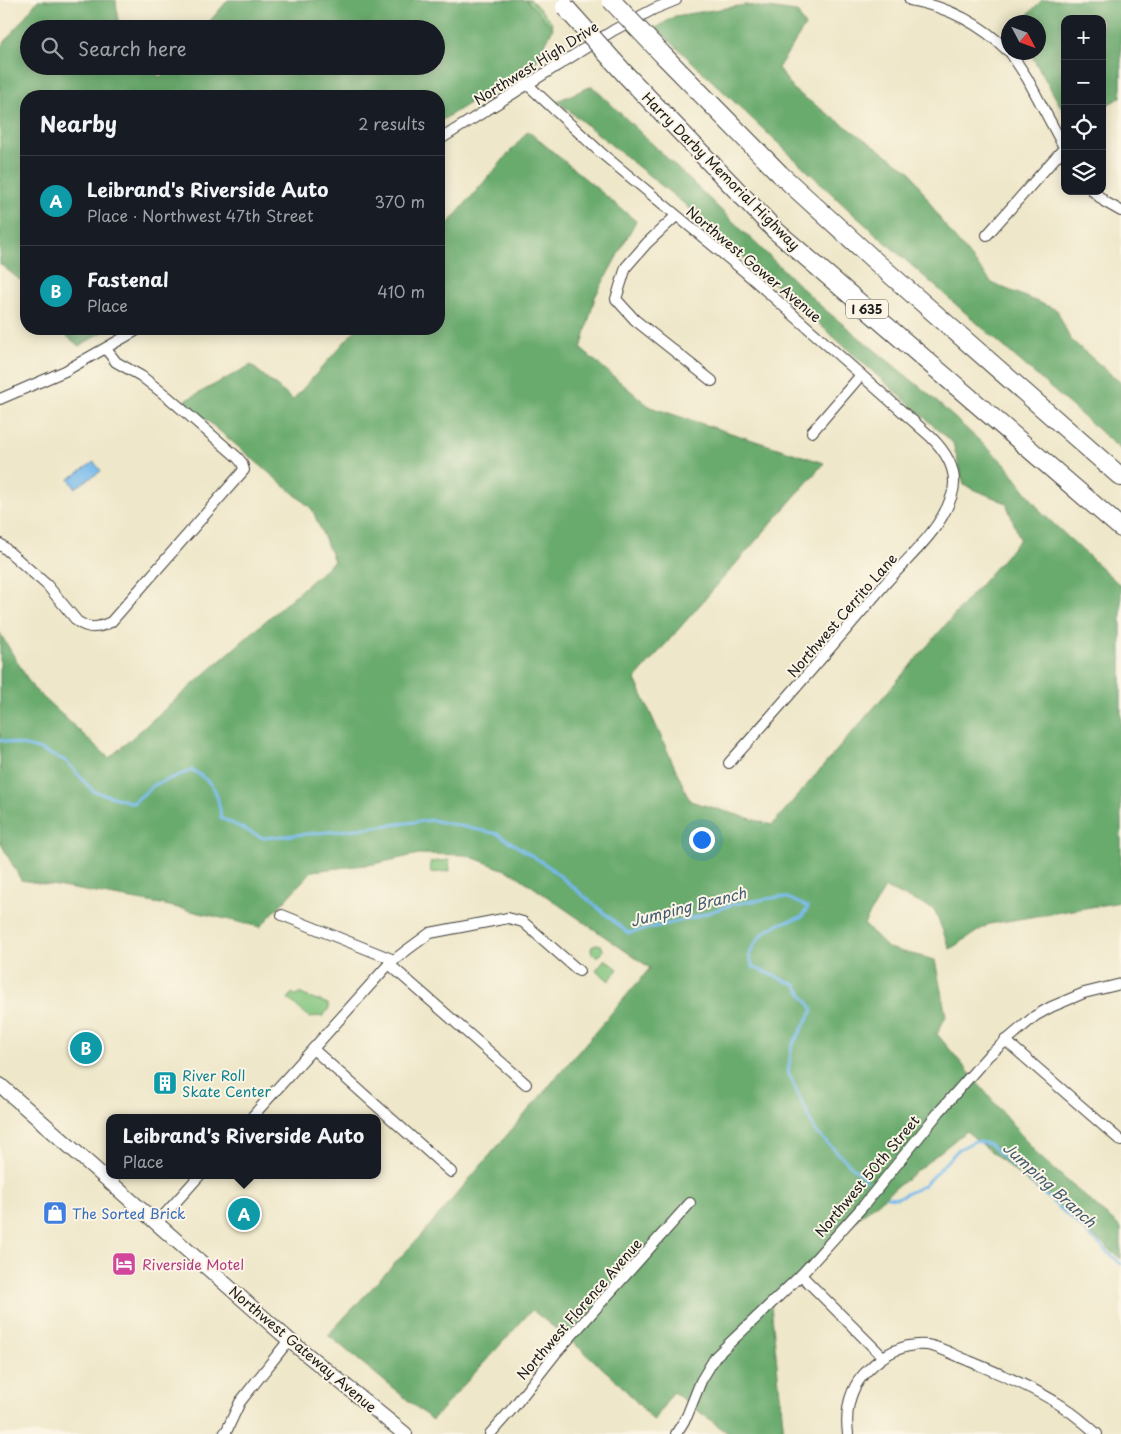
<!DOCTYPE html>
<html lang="en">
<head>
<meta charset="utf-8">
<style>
  body { margin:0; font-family:"Playpen Sans",sans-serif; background:#242831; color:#f1f3f6 }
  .controls { position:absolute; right:15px; top:15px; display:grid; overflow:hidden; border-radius:10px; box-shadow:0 2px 12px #0003 }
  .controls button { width:45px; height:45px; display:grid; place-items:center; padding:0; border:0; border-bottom:1px solid #363941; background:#171b24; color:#f1f3f6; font:25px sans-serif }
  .compass { position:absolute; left:1001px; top:15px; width:45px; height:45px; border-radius:50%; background:#171b24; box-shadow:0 2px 12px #0003; rotate:131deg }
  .you { position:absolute; left:701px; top:839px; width:18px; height:18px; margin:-12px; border:4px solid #fff; border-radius:50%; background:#1a73e8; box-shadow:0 0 0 8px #1a73e833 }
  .badge { display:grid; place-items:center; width:32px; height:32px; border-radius:50%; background:#8c9099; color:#fff; font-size:16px; font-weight:700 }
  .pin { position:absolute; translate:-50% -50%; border:2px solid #fff; box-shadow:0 1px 5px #0006 }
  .popup { position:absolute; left:106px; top:1114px; width:275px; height:65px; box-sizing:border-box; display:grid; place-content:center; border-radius:10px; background:#171b24; filter:drop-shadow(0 1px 4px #0005); font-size:16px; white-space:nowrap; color:#9ea1a6 }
  .popup b { font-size:19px; color:#f1f3f6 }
  .popup::after { content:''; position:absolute; left:50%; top:100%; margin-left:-10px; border:10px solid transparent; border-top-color:#171b24 }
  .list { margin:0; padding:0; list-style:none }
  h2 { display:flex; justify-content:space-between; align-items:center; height:65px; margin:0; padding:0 20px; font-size:21px }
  h2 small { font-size:16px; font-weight:400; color:#9ea1a6 }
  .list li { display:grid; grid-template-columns:32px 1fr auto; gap:15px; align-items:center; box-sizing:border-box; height:90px; padding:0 20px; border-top:1px solid #363941 }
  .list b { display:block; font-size:19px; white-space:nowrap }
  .list p { margin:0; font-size:16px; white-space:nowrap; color:#9ea1a6 }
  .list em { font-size:16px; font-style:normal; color:#9ea1a6 }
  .icon { flex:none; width:28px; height:28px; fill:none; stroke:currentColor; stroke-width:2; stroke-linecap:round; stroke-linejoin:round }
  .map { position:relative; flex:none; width:1121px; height:1434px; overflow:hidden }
  .search { position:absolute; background:#171b24; box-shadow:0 2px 12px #0003; left:20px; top:20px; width:425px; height:55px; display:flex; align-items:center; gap:12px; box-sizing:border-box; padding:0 18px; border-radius:28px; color:#9ea1a6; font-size:19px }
  .panel { position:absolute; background:#171b24; box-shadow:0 2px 12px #0003; left:20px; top:90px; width:425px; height:245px; border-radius:20px }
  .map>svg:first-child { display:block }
  .green { fill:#82c57e; stroke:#4f704d }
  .forest { fill:#69aa6d; stroke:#426344 }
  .water { fill:#76baec; stroke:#496b84 }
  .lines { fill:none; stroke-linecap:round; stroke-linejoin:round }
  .stream { stroke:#76baec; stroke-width:3 }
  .street-casing { stroke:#3c3a36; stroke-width:12 }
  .secondary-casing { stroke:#3c3a36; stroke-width:16 }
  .highway-casing { stroke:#3c3a36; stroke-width:20 }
  .street { stroke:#fff; stroke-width:10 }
  .secondary { stroke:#fff; stroke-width:14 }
  .highway { stroke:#fff; stroke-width:18 }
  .highway-bridge-casing { stroke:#3c3a36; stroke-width:20; stroke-linecap:butt }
  .highway-bridge { stroke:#fff; stroke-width:18 }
  .labels { text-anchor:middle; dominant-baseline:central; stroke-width:4; stroke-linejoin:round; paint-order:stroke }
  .shield { fill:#fcf5e5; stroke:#5f5d58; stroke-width:1 }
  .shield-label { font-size:12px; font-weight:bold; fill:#1c1c1c }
  .street-label { font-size:14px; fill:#1c1c1c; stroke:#fcf5e5 }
  .culture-label { font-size:14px; fill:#0d838f; stroke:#fcf5e5; text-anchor:start }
  .shop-label { font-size:14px; fill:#366cbe; stroke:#fcf5e5; text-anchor:start }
  .hotel-label { font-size:14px; fill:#b23c85; stroke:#fcf5e5; text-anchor:start }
  .water-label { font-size:15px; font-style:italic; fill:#405b6f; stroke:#fcf5e5 }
</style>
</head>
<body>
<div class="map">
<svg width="1121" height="1434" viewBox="0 0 1121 1434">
  <rect width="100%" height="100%" fill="#fcf5e5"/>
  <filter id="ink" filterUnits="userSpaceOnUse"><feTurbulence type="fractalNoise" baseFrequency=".02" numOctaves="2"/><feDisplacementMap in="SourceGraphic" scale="10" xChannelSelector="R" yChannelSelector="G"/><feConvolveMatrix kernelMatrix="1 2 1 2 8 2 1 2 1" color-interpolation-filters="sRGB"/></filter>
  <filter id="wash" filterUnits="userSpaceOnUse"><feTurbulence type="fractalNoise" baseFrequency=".0096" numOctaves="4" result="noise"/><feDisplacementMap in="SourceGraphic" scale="20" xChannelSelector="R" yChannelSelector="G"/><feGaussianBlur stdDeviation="1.12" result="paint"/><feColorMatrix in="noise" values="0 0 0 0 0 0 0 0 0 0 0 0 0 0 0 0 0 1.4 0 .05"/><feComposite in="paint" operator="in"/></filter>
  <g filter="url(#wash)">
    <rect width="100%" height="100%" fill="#eee7c9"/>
    <!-- green -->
    <g class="green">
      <path d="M526,0H531L551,21L553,28Z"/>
      <path d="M449,860L450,871L431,873L430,862Z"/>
      <circle cx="597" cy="950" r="6"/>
      <path d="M605,959L618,969L609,981L596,970Z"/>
      <path d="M292,993L297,996L299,993C308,998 318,999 328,1004L329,1009L323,1016L309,1017C301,1011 295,1004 288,999Z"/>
    </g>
    <!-- forest -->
    <g class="forest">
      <path d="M38,0H116L119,29H29V66H147L160,77L170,66H436V29H203L228,0H526L553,28L537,61L439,122V96H26V285L0,264V48Z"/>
      <path d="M1042,0H1121V97L1102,108V19H1065V114L1030,53L1038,52V22H1026L1029,13Z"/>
      <path d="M745,5L797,12L805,26L778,68L795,91L910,171L942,222L992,283L1057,310L1070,339L1121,383V450L851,212L656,28L675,16Z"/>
      <path d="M592,86L823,308L925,391L1005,464L1042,513L1121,586V902L989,924L950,949L934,909L885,888L864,924L888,948L935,960L946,1016L937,1034L1038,1155L1121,1228V1259L966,1131L834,1238L771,1305L784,1434H729L673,1392L654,1421L618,1382L581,1349L532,1310L432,1420L328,1335L425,1231L650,968L513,873L466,855L419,854L374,864L312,871L260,927L161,904L21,880L0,842V633L33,688L109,758L334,561L312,509L184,401L251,365L293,400L356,329H439V234L528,131L636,221L595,297L581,349L650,407L824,463L635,679L690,801L772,825L1020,539L1006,503L964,485L953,443L683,203L557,101Z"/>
      <path d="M58,329H108L79,346Z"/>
    </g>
    <!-- water -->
    <path class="water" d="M94,462L101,471L75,488L69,479Z"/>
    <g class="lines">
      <!-- stream -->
      <g class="stream">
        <path d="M0,740L38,749L66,761L93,791L133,803L154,785L192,770C216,784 218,792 221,818L263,838L339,831L432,820L498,834L548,866L628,933L689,919L734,904L779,897L788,898L808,907L802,917C775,924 761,928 749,955L753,967L796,985L813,1010L792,1046L788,1072L815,1131L866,1180"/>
        <path d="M887,1197L897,1198L923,1186L959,1149L975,1141L989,1144L1121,1264"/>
      </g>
    </g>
  </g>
  <g filter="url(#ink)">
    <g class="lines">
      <defs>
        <g id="street">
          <path d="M910,0C948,7 981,24 1008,51"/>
          <path d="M1010,52L1027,78L1065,149"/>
          <path d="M527,84L600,152L745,272L931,437C947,453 959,473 952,495C940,532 908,557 884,585C833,645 782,705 729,763"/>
          <path d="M439,140L614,30L654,9L676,0"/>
          <path d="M1093,191L1105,202L1121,211"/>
          <path d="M676,216L647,243L626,267L616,299L635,320L712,381"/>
          <path d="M987,235L1064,148"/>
          <path d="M0,399L65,371L139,329"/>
          <path d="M812,432L861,375"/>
          <path d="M0,544L47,585L77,621C89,630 98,628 111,622L244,470L242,463L237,457L169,398L141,376L116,362L106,349"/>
          <path d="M282,915L394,960"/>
          <path d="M389,964L526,1084"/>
          <path d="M1005,1040L1121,1141"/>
          <path d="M313,1049L451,1172"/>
          <path d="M251,1118L389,964L407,950L430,933L508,918L523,922L579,971"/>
          <path d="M157,1223L200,1175"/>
          <path d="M801,1275L882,1356"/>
          <path d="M224,1434L227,1430L240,1402L289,1340"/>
          <path d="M490,1434L512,1409L556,1353L690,1203"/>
          <path d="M676,1434L687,1416L701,1381L716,1356L801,1275L864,1205L939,1112L988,1056L1035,1016L1051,1007L1084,993L1121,984"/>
          <path d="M848,1434C845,1409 850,1386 869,1369C885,1353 903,1343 927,1345C941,1347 956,1356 969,1361C1000,1374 1033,1387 1062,1406C1074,1414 1086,1424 1097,1434"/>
        </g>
        <path id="secondary" d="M0,1085L289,1340L405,1434"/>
        <g id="highway">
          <path d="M664,56L780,174L875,261L1121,477"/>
          <path d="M626,75L776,231L1121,528"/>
        </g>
      </defs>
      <!-- street casing -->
      <use href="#street" class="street-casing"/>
      <!-- secondary casing -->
      <use href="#secondary" class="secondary-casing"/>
      <!-- highway casing -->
      <use href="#highway" class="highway-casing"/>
      <!-- street -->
      <use href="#street" class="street"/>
      <!-- secondary -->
      <use href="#secondary" class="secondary"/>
      <!-- highway -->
      <use href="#highway" class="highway"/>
      <defs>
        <g id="highway-bridge">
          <path d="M611,0L664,56"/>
          <path d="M565,7L626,75"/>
        </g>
      </defs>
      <!-- highway-bridge casing -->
      <use href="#highway-bridge" class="highway-bridge-casing"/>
      <!-- highway-bridge -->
      <use href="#highway-bridge" class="highway-bridge"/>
    </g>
  </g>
  <!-- icons -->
  <defs>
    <symbol id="building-square" viewBox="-11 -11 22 22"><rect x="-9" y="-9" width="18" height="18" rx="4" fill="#0f9aa8" stroke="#fcf5e5"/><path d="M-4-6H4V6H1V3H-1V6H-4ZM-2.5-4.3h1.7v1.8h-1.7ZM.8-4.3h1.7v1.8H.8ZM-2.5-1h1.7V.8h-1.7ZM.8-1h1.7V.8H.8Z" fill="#fff"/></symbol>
    <symbol id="shop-square" viewBox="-11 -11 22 22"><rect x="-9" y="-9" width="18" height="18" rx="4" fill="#3f7fe0" stroke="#fcf5e5"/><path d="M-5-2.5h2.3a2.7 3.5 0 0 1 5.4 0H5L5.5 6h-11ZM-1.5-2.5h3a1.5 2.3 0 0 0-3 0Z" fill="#fff"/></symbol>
    <symbol id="hotel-square" viewBox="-11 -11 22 22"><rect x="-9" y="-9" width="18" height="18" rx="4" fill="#d1479c" stroke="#fcf5e5"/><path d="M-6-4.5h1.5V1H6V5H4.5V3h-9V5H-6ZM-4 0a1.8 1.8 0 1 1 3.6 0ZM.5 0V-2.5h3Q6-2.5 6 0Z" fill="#fff"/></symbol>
  </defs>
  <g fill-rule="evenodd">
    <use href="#building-square" x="151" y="1069" width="28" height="28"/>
    <use href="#shop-square" x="41" y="1199" width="28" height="28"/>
    <use href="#hotel-square" x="110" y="1250" width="28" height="28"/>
  </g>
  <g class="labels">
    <!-- shield labels -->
    <rect class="shield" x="846" y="299.5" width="42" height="19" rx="4"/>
    <g class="shield-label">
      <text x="867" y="309">I 635</text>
    </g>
    <!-- street labels -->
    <g class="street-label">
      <text transform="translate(536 63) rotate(-32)">Northwest High Drive</text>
      <text transform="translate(721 171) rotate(45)">Harry Darby Memorial Highway</text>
      <text transform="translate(754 264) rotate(40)">Northwest Gower Avenue</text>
      <text transform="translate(842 615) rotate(-49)">Northwest Cerrito Lane</text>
      <text transform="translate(867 1176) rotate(-50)">Northwest 50th Street</text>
      <text transform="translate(579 1309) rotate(-49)">Northwest Florence Avenue</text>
      <text transform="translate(303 1349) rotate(40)">Northwest Gateway Avenue</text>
    </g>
    <!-- culture labels -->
    <g class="culture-label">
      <text x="182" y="1075">River Roll<tspan x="182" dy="16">Skate Center</tspan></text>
    </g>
    <!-- shop labels -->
    <g class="shop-label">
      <text x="72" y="1213">The Sorted Brick</text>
    </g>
    <!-- hotel labels -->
    <g class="hotel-label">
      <text x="142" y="1264">Riverside Motel</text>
    </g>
    <!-- water labels -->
    <g class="water-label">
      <text transform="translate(688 906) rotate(-14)">Jumping Branch</text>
      <text transform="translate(1050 1184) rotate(42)">Jumping Branch</text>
    </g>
  </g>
</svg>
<div class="controls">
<button>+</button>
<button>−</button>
<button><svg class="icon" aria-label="locate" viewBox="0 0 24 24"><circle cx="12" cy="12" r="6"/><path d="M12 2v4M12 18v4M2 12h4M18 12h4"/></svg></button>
<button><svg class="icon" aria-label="layers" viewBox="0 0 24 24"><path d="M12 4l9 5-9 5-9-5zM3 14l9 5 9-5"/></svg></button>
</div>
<svg class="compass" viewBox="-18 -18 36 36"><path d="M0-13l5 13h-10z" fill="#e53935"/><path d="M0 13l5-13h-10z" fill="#9ea1a6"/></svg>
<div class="you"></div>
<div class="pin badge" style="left:244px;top:1214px;background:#0f9aa8">A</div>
<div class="popup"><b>Leibrand's Riverside Auto</b>Place</div>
<div class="pin badge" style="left:86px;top:1048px;background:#0f9aa8">B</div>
<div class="search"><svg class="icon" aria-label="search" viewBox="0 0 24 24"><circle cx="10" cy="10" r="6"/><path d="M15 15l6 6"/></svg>Search here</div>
<section class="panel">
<h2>Nearby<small>2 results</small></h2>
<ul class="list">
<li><span class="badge" style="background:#0f9aa8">A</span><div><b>Leibrand's Riverside Auto</b><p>Place · Northwest 47th Street</p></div><em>370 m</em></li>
<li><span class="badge" style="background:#0f9aa8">B</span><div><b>Fastenal</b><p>Place</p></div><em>410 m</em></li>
</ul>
</section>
</div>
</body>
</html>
